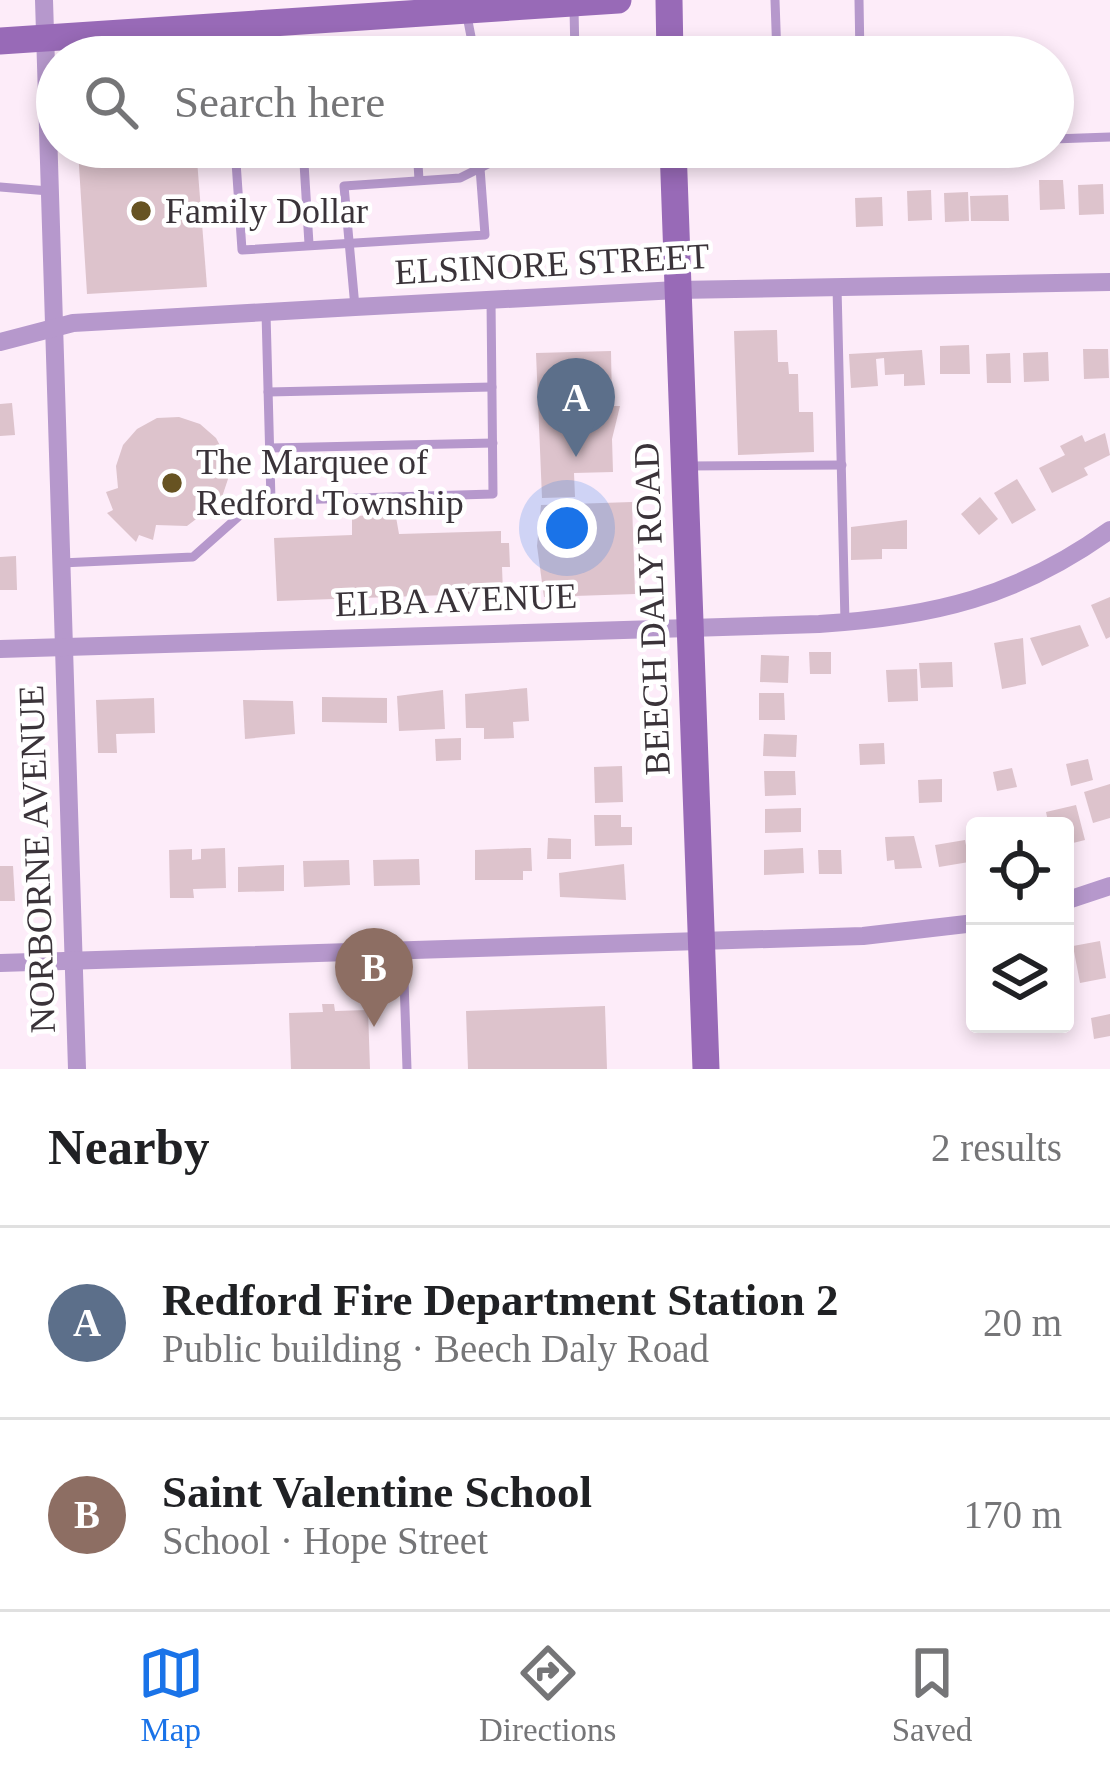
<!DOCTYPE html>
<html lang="en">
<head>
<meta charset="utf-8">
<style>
  body { margin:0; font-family:"Times New Roman",serif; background:#f6f6f6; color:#202124 }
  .controls { position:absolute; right:36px; bottom:36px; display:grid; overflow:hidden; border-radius:12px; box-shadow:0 6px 18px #0003 }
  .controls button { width:108px; height:108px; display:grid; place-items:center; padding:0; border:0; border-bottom:3px solid #e0e0e0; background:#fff; color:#202124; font:60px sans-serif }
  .you { position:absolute; left:567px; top:528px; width:42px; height:42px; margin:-30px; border:9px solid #fff; border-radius:50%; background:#1a73e8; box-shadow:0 0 0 18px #1a73e833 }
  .badge { display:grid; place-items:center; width:78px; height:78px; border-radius:50%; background:#1a73e8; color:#fff; font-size:39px; font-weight:700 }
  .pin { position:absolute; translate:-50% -99px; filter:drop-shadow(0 3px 6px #0008) }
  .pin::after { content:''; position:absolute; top:63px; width:42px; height:36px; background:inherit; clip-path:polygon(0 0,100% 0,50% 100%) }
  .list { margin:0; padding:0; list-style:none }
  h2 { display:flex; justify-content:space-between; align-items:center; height:156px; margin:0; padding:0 48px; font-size:51px }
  h2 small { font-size:39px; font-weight:400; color:#757577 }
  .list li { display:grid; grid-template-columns:78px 1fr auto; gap:36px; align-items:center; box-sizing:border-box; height:192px; padding:0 48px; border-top:3px solid #e0e0e0 }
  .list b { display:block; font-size:45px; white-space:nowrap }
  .list p { margin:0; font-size:39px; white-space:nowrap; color:#757577 }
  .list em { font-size:39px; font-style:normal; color:#757577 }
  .icon { flex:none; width:66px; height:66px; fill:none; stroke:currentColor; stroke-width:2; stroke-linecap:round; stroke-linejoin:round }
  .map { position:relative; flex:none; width:1110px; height:1069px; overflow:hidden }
  .search { position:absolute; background:#fff; box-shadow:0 6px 18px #0003; left:36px; right:36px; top:36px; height:132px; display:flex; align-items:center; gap:30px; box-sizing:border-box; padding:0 42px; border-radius:66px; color:#757577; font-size:45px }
  .sheet { height:540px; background:#fff }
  nav { display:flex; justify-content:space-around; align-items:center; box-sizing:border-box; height:168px; border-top:3px solid #e0e0e0; background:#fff; font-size:33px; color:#757577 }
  nav a { display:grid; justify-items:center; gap:6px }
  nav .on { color:#1a73e8 }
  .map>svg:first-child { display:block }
  .building { fill:#ddc3cc }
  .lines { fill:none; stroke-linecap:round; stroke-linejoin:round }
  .lane { stroke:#b698cc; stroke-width:9 }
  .street { stroke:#b698cc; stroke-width:18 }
  .secondary { stroke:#986ab7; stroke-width:27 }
  .poi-dot { fill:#675322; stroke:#fff; stroke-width:4.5 }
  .labels { text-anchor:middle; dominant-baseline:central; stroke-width:9; stroke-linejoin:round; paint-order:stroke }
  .poi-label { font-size:36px; fill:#3a3339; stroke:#fff; text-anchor:start }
  .street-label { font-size:36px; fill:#3a3339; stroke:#fff }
</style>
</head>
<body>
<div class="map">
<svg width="1110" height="1069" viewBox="0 0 1110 1069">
  <rect width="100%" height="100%" fill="#fdecf9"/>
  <!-- building -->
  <g class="building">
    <path d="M196,147L207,287L87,294L78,150Z"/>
    <path d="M450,147H517V151L451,156Z"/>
    <path d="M1039,180H1063L1065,209L1040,210Z"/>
    <path d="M1103,184L1104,214L1079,215L1078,185Z"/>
    <path d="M931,190L932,220L908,221L907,191Z"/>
    <path d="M968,192L969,221L945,222L944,193Z"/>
    <path d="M1008,195L1009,221H971L970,196Z"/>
    <path d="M882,197L883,226L856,227L855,198Z"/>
    <path d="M777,330L778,362H788L789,374H798L799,412H813L814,452L738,455L734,331Z"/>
    <path d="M969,345L970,374H940V346Z"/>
    <path d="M1083,349H1108L1109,378L1084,379Z"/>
    <path d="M922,350L925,385L904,386V374L885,375L884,358L876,359L878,386L851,388L849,354Z"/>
    <path d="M611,351L612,406H620L612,439L613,472L574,473L575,497L542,498L536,353Z"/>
    <path d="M1048,352L1049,381L1024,382L1023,353Z"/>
    <path d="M1010,353L1011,383H987L986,354Z"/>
    <path d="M12,403L15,435L0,436V404Z"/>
    <path d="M179,417L200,424L216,438L226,457L228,479L221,500L187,526L156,525L153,540L139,535L136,542L107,513L113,510L106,492L118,488L116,466L123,445L137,429L157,418Z"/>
    <path d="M1105,433L1110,455L1084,468L1088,475L1052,493L1039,468L1065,455L1060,446L1082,435L1085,442Z"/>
    <path d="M1017,479L1036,510L1012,524L994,493Z"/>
    <path d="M980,497L998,519L979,535L961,514Z"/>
    <path d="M632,502L635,594L544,597L537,546L541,505Z"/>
    <path d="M388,515L396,517L399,534L501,531V543H509L510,567H502L503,593L277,601L274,538L352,535V516Z"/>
    <path d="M907,520V549H882V559L851,560V527Z"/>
    <path d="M16,556L17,590H0V557Z"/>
    <path d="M1110,597V637L1106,639L1091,605Z"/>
    <path d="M1080,625L1089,646L1042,666L1030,638Z"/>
    <path d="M1023,638L1026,684L1002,689L994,643Z"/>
    <path d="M809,652H831V674H810Z"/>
    <path d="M761,655L789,656L788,683L760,682Z"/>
    <path d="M952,662L953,687L921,688L919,663Z"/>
    <path d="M917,669L918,701L888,702L886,670Z"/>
    <path d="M527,688L529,721L513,722L514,738L484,739V728H466L465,694Z"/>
    <path d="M443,690L445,729L399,731L397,696Z"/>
    <path d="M759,693H784L785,720H759Z"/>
    <path d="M322,697L387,698V723L322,722Z"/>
    <path d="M154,698L155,733L116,734L117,753H98L96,700Z"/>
    <path d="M243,700L293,701L295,734L245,739Z"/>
    <path d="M764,734L797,735L796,757L763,756Z"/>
    <path d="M461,738V760L436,761L435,739Z"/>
    <path d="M884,743L885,764L860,765L859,744Z"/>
    <path d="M1088,759L1093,780L1071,786L1066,764Z"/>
    <path d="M622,766L623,802L595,803L594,767Z"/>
    <path d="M1012,768L1017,787L997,791L993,772Z"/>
    <path d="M764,771H795L796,795L765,796Z"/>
    <path d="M942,779V802L919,803L918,780Z"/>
    <path d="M1110,784V818L1093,823L1084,792Z"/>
    <path d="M1076,805L1085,840L1065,845V826H1049L1046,812Z"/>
    <path d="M801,808V832L765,833V809Z"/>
    <path d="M594,815H621V827H632V845L595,846Z"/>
    <path d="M914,836L922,868L895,869L894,860L887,861L885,837Z"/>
    <path d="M548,838L571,839V859H547Z"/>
    <path d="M965,840L969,862L939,867L935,845Z"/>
    <path d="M225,848L226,888L193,889L194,898H170L169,850L192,849V860L201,859V849Z"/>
    <path d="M525,848H531L532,871H523V880H475V850Z"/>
    <path d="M803,848L804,873L764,875V850Z"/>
    <path d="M818,850H841L842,874H819Z"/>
    <path d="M419,859L420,885L374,886L373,860Z"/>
    <path d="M349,860L350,885L304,887L303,861Z"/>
    <path d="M624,864L626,900L560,897L559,873Z"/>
    <path d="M284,865V891L238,892V867Z"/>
    <path d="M0,866H13L15,901H0Z"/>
    <path d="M1100,941L1106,978L1080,983L1073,946Z"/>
    <path d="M322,1004H334L335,1011L368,1010L370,1069H291L289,1013L323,1012Z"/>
    <path d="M605,1006L607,1069H468L466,1011Z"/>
    <path d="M1110,1014V1036L1094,1039L1091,1018Z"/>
  </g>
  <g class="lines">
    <!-- lane -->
    <g class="lane">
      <path d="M775,0L777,57"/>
      <path d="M859,0L860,57"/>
      <path d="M574,8L575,57"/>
      <path d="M467,16L475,57"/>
      <path d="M207,34L208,57"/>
      <path d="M1053,139L1110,137"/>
      <path d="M235,147L242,250L485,235L480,168"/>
      <path d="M303,147L309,244"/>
      <path d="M417,147L419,180"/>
      <path d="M0,187L49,191"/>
      <path d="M837,287L845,622"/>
      <path d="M355,307L344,186L460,178L490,163L794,147"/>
      <path d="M266,313L271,501"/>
      <path d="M268,392L492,387"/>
      <path d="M270,448L493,443"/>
      <path d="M688,466L842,465"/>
      <path d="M61,563L193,557L256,501L493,494L491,300"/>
      <path d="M403,950L407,1069"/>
    </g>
    <!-- street -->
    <g class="street">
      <path d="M44,0L77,1069"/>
      <path d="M0,342L73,323L355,307L677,290L1110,282"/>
      <path d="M0,649L819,624C933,617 1017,597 1110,530"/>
      <path d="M1065,901L1110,886"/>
      <path d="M0,963L863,936L975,923"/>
    </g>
    <!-- secondary -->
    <g class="secondary">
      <path d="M669,0L670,57"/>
      <path d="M0,41L618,0"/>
      <path d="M673,147L706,1069"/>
    </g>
  </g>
  <!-- markers -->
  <g class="poi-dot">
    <circle cx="141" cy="211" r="12"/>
    <circle cx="172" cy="483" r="12"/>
  </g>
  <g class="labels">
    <!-- poi labels -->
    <g class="poi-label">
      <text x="165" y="211">Family Dollar</text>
      <text x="196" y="462">The Marquee of<tspan x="196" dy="41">Redford Township</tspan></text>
    </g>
    <!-- street labels -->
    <g class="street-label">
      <text transform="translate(552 264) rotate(-3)">ELSINORE STREET</text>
      <text transform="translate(456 600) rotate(-2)">ELBA AVENUE</text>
      <text transform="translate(652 609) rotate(-92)">BEECH DALY ROAD</text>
      <text transform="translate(37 859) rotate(-92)">NORBORNE AVENUE</text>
    </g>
  </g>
</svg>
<div class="controls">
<button><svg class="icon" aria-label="locate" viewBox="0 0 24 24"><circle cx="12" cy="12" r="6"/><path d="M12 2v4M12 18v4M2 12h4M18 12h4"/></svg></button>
<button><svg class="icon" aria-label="layers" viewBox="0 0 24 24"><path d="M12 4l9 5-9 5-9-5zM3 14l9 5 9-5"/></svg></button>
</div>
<div class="you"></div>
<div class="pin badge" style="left:576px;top:457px;background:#5c6f8a">A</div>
<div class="pin badge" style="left:374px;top:1027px;background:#8d6e63">B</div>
<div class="search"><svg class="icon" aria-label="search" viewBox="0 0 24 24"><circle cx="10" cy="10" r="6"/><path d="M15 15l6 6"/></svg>Search here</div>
</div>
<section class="sheet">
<h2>Nearby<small>2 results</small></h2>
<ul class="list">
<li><span class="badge" style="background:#5c6f8a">A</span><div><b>Redford Fire Department Station 2</b><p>Public building · Beech Daly Road</p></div><em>20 m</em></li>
<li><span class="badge" style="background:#8d6e63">B</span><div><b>Saint Valentine School</b><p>School · Hope Street</p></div><em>170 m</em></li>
</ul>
</section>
<nav>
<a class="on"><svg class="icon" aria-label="map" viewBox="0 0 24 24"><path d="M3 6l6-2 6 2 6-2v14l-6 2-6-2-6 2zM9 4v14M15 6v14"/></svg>Map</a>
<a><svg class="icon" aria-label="directions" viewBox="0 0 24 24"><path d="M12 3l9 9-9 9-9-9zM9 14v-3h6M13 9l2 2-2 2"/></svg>Directions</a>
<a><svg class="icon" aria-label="saved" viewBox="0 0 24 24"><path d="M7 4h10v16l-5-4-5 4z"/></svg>Saved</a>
</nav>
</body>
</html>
